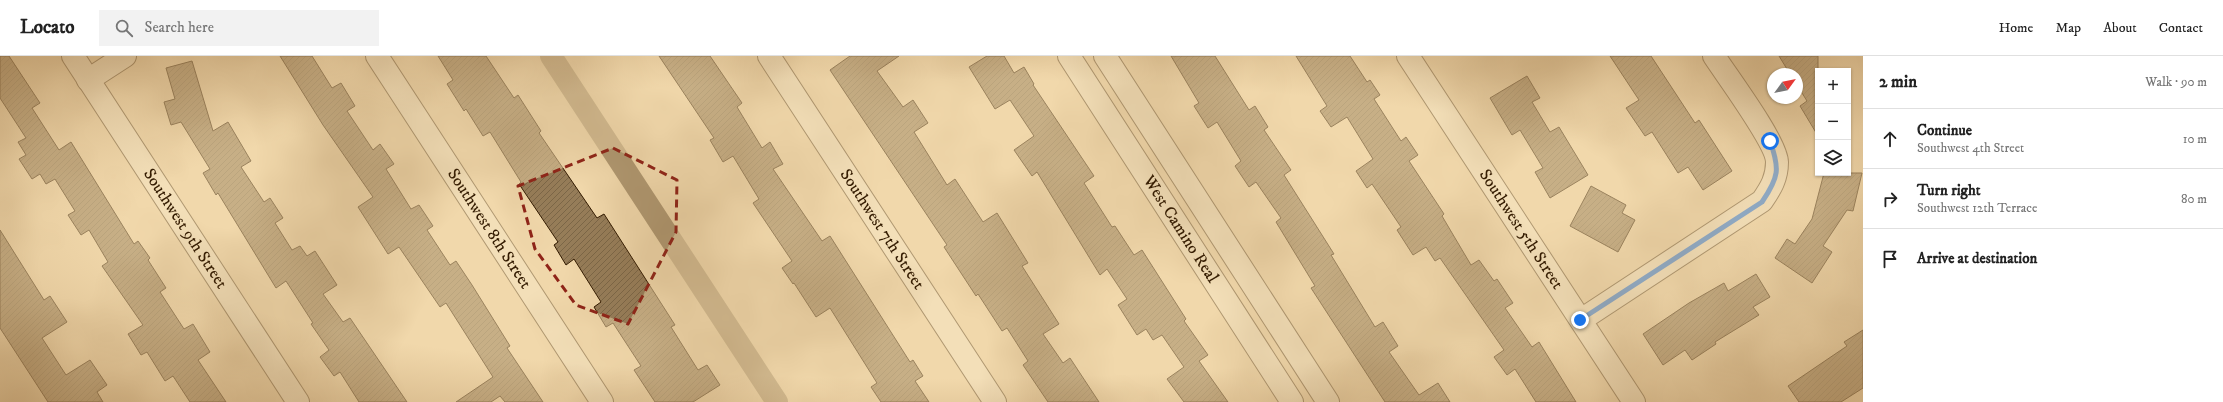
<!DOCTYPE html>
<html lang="en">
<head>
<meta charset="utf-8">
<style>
  body { margin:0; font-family:"IM FELL DW Pica",serif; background:#f2f2f2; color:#222 }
  .controls { position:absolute; right:12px; top:12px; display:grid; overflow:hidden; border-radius:0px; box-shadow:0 1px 3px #0004 }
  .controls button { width:36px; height:36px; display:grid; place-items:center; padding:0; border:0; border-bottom:1px solid #e0e0e0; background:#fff; color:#222; font:20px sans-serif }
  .compass { position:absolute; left:1767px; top:12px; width:36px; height:36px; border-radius:50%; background:#fff; box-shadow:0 1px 3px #0004; rotate:57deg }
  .stop { position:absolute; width:12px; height:12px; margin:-9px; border:3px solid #1a73e8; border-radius:50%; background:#fff }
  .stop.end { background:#1a73e8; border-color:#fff; box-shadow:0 1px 4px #0008 }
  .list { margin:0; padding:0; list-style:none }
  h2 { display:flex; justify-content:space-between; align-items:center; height:52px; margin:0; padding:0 16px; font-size:17px }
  h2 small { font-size:13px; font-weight:400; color:#767676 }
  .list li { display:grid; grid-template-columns:26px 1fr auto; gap:12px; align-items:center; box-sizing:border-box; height:60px; padding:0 16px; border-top:1px solid #e0e0e0 }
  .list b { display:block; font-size:15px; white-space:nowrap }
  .list p { margin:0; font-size:13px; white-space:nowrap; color:#767676 }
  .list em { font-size:13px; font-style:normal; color:#767676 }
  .icon { flex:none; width:22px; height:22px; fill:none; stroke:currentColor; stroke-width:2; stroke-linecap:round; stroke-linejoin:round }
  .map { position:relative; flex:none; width:1863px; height:346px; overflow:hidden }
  header { display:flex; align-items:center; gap:24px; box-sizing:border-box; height:56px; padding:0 20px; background:#fff; border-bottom:1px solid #e0e0e0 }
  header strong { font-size:19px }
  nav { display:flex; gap:22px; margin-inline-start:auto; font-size:14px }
  .search { width:280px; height:36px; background:#f2f2f2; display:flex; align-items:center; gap:10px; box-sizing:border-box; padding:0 14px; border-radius:0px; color:#767676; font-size:15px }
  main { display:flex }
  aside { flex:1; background:#fff }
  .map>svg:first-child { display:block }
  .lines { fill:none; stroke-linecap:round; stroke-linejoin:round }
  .canal { stroke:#b09871; stroke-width:22 }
  .building { fill:url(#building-hatch); stroke:#331b01 }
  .minor-casing { stroke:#624a2c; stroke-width:24 }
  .minor { stroke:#f6e6c8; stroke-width:22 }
  .route { stroke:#1a73e8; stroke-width:5 }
  .marked { fill:none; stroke:#8f2418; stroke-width:3; stroke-dasharray:8 5; stroke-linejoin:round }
  .labels { text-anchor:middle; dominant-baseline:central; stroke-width:4; stroke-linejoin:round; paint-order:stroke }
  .street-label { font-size:17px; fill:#331b01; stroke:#f6e6c8 }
</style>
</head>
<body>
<header>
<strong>Locato</strong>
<div class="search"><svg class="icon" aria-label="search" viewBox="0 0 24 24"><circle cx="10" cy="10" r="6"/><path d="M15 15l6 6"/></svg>Search here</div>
<nav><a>Home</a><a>Map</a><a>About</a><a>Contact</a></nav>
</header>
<main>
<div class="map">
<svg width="1863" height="346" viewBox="0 0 1863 346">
  <defs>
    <pattern id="building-hatch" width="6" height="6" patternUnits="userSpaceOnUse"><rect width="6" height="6" fill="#967d59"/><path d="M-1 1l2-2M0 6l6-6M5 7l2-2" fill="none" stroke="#7b6647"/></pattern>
  </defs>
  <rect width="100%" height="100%" fill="#f1d8ab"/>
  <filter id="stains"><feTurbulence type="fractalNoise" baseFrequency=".005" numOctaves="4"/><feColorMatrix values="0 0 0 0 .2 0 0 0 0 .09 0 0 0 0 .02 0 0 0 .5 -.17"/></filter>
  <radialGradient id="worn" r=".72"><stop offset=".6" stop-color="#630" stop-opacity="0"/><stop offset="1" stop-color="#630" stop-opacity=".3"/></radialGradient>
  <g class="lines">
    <!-- canal -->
    <path class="canal" d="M551,0L777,346"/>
  </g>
  <!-- building -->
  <g class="building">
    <path d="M0,0H9L40,47L32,52L59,94L71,86L134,188L138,185L150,202L148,204L166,232L160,236L184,273L193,268L210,296L198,304L226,346H190L173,320L165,325L147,296L141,299L128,278L143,269L102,210L108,206L89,174L81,179L68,159L75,155L55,123L46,128L40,118L32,123L19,103L26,99L18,86L26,82L0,42Z"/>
    <path d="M280,0H312L332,32L341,27L355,50L347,55L373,94L380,88L394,108L386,113L411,153L419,149L433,170L427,174L450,209L456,205L472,229L510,290L507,292L543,346H505L500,340L491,346H456L493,321L446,247L440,251L399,191L388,198L358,151L373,141L323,69Z"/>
    <path d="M438,0H486L514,42L518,39L541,75L539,77L597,162L604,158L675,269L671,271L698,314L707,309L720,329L693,346H655L634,314L641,310L613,267L606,271L594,251L601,246L574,203L566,209L554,189L558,186L519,128L521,126L490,76L483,80L466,53L464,55L447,28L453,24Z"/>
    <path d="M659,0H710L742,47L737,51L762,92L770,86L783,108L773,113L822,185L830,180L910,306L913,304L923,320L915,325L929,346H881L871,331L877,327L830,252L816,261L794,227L793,228L782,212L792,205L753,147L759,143L733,100L723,106L710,84L714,82Z"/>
    <path d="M850,0H899L877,15L903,51L913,44L928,67L914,76L947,129L955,123L983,166L997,157L1028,207L1022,210L1059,268L1043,278L1063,307L1070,302L1099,346H1048L1023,309L1028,305L1007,272L1002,275L978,238L976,240L944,191L947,189L830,14Z"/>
    <path d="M987,0H1004L1014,17L1024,11L1034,28L1033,29L1094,120L1084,127L1112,171L1115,170L1134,199L1142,194L1149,205L1186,263L1184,265L1208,299L1199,305L1228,346H1184L1167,323L1184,311L1162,279L1153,284L1146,273L1137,279L1118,249L1127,243L1107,213L1100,219L1037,116L1032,120L1014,94L1034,80L1010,44L995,53L969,11Z"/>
    <path d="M1171,0H1215L1249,54L1255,50L1268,71L1264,74L1291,114L1284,119L1334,198L1331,199L1375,271L1383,266L1398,290L1389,296L1419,339L1438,327L1450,346H1385L1311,232L1315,230L1276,166L1281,162L1256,126L1249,131L1235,110L1241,105L1217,66L1208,72L1194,50L1199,47Z"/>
    <path d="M1296,0H1350L1367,26L1370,24L1380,39L1374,43L1401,85L1406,81L1418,99L1409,105L1444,158L1442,160L1471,209L1479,204L1494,225L1497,223L1513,247L1505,252L1532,291L1539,286L1576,346H1536L1515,313L1507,319L1494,301L1504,294L1440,202L1435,205L1426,191L1413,199L1397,174L1401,171L1372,128L1367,132L1356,115L1373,103L1347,61L1331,71L1320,55L1327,50Z"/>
    <path d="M1610,0H1651L1695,67L1699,64L1732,115L1703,134L1688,111L1678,117L1652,76L1645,80L1626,52L1639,44Z"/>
    <path d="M1779,0H1818V80L1800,50L1807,45L1797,29V18H1790Z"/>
    <path d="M192,5L213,75L228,66L251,105L241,111L264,146L270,142L283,162L275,167L292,194L300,190L307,200L315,195L337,229L323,238L343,266L350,262L407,346H359L340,316L334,320L320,301L329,294L311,268L313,267L286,225L276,232L218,137L216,139L203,117L210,113L181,66L171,69L164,46L175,43L166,12Z"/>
    <path d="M1527,20L1540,42L1532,46L1550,76L1559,71L1588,119L1550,142L1535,116L1543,112L1520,74L1512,79L1490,42Z"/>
    <path d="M1824,117H1862L1853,155L1847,154L1823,190L1832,196L1812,227L1775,202L1787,183L1795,188L1812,163Z"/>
    <path d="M1591,130L1626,149L1622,157L1635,164L1618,196L1570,170Z"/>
    <path d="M0,174L44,244L50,240L67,266L42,282L66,319L90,304L107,329L97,336L103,346H48L0,272Z"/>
    <path d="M1756,218L1770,241L1753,251L1759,259L1715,286L1716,288L1692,304L1685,294L1663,309L1643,278L1689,247L1724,227L1728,235Z"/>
    <path d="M1863,274V332L1841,346H1799L1788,330L1847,290L1844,286Z"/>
  </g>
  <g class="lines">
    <defs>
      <g id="minor">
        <path id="s1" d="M73,0L298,346"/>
        <path id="s2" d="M377,0L602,346"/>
        <path id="s3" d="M769,0L995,346"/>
        <path id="s4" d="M1069,0L1292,346"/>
        <path d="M1105,0L1328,346"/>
        <path id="s5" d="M1408,0L1634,346"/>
        <path d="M88,24L125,0"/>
        <path d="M1581,264L1762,145C1771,132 1777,122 1777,106C1777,87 1727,20 1714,0"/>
      </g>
    </defs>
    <!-- minor casing -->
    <use href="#minor" class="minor-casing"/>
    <!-- minor -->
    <use href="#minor" class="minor"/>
  </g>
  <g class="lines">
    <!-- route -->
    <path class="route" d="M1580,264L1762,146C1779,121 1780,113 1770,85"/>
  </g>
  <!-- marked area -->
  <path d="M0 0H1863V346H0ZM613,92L677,124L676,176L628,268L576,249L535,193L518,130Z" fill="#f1d8ab" fill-opacity=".55" fill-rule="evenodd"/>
  <path class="marked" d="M613,92L677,124L676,176L628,268L576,249L535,193L518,130Z"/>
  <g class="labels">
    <!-- street labels -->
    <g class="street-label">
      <text stroke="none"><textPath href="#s1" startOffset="206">Southwest 9th Street</textPath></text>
      <text stroke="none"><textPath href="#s2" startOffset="206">Southwest 8th Street</textPath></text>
      <text stroke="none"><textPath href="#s3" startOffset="207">Southwest 7th Street</textPath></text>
      <text stroke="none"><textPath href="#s4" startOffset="206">West Camino Real</textPath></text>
      <text stroke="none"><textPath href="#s5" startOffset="207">Southwest 5th Street</textPath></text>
    </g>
  </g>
  <rect width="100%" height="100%" filter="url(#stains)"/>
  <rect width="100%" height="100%" fill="url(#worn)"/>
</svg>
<div class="controls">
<button>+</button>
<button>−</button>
<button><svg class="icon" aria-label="layers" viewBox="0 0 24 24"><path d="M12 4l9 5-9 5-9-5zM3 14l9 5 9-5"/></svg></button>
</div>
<svg class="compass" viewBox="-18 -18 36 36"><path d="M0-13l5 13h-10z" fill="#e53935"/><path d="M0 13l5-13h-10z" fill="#767676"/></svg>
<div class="stop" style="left:1770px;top:85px"></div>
<div class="stop end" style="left:1580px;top:264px"></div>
</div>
<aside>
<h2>2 min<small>Walk · 90 m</small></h2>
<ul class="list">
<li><svg class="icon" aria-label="ahead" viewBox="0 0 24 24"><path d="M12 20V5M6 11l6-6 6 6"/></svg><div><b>Continue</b><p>Southwest 4th Street</p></div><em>10 m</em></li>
<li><svg class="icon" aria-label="right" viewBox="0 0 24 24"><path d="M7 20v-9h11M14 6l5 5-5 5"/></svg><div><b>Turn right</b><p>Southwest 12th Terrace</p></div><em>80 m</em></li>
<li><svg class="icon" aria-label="arrive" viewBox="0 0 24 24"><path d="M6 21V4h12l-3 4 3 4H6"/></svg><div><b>Arrive at destination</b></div></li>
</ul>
</aside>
</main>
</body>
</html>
